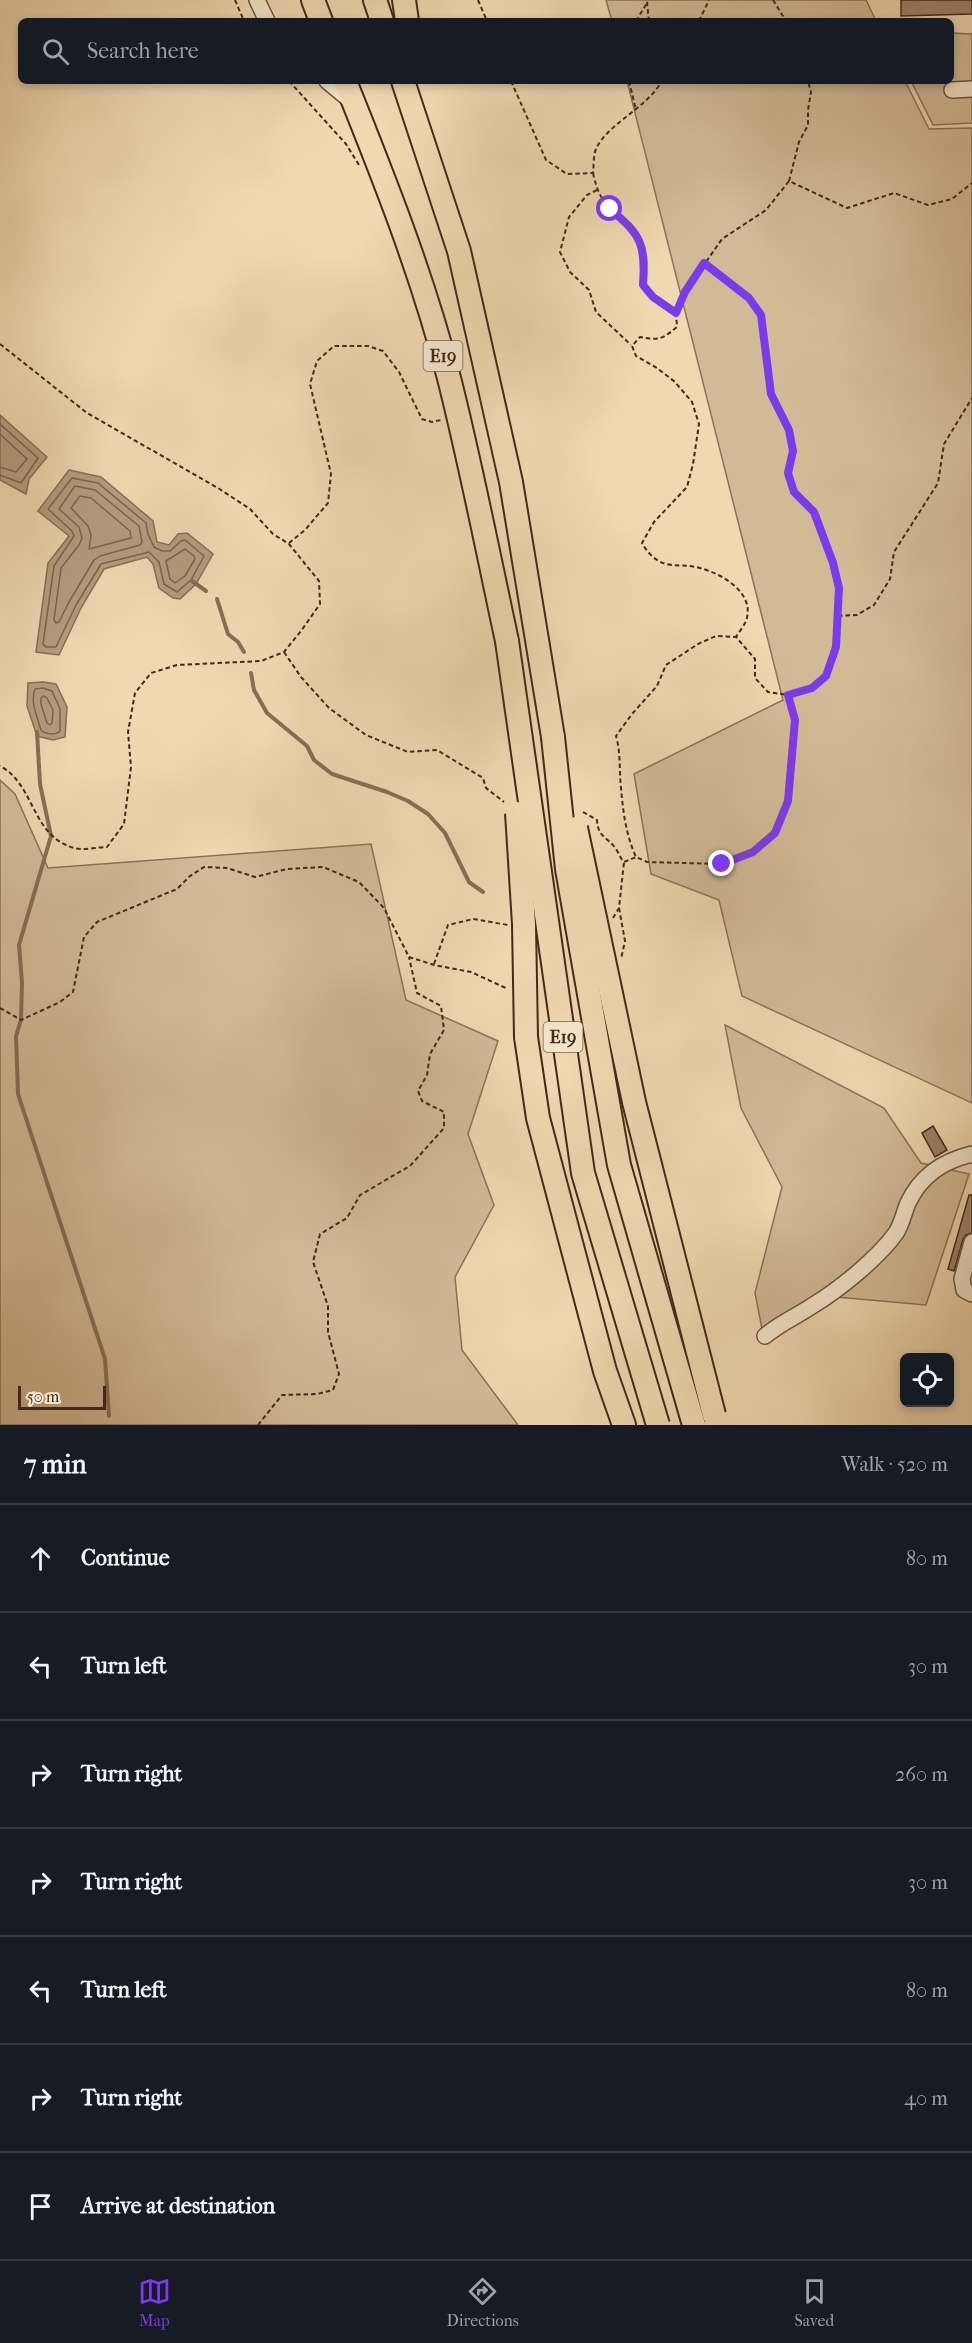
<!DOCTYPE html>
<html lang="en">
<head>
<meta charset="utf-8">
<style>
  body { margin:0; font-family:"IM FELL French Canon",serif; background:#20242c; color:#f1f3f6 }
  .controls { position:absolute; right:18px; bottom:18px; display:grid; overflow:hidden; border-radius:9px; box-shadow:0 3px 9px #0003 }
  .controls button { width:54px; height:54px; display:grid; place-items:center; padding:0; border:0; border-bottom:2px solid #363941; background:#171b24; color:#f1f3f6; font:30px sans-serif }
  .scale { position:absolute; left:18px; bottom:15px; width:88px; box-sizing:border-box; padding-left:6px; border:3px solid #43291a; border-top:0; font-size:16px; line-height:21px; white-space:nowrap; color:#43291a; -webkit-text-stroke:4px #f5e6cc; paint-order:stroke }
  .stop { position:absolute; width:18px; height:18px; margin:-14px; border:4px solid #7c3aed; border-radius:50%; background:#fff }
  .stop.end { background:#7c3aed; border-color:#fff; box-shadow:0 2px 6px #0008 }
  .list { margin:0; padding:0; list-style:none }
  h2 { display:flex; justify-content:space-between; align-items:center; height:78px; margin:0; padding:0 24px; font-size:26px }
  h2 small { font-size:20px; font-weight:400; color:#9ea1a6 }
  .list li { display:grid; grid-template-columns:39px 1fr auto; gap:18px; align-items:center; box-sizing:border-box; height:108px; padding:0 24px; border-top:2px solid #363941 }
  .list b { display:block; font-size:22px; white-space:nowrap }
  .list em { font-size:20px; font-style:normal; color:#9ea1a6 }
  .icon { flex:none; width:33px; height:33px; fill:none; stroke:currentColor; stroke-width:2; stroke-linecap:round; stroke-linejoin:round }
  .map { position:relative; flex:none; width:972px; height:1425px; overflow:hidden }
  .search { position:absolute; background:#171b24; box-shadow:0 3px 9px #0003; left:18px; right:18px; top:18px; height:66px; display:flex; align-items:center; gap:15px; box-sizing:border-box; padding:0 21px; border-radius:9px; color:#9ea1a6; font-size:22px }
  .sheet { height:834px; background:#171b24 }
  nav { display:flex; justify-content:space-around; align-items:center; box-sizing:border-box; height:84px; border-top:2px solid #363941; background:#171b24; font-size:16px; color:#9ea1a6 }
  nav a { display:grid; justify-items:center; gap:3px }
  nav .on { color:#7c3aed }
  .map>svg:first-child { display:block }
  .green { fill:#d3ba97; stroke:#8b7258; stroke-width:1.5 }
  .water { fill:#b59c7e; stroke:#876e56; stroke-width:1.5 }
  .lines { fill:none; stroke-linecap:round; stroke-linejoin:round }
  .shore { stroke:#7c624c; stroke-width:1.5 }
  .stream { stroke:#876e56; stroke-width:4 }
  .building { fill:#9d8469; stroke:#43291a; stroke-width:1.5 }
  .minor-casing { stroke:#6e5540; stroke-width:18 }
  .highway-casing { stroke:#43291a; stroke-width:26 }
  .path { stroke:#43291a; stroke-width:2; stroke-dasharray:4.5 3; stroke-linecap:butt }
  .minor { stroke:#f5e6cc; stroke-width:15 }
  .highway { stroke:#f0d8b1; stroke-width:22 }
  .highway-bridge-casing { stroke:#43291a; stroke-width:26; stroke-linecap:butt }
  .highway-bridge { stroke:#f0d8b1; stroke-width:22 }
  .route { stroke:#7c3aed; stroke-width:8 }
  .labels { text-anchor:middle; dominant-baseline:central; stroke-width:4.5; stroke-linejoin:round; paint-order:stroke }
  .shield { fill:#f5e6cc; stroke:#78624f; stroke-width:1.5 }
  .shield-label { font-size:18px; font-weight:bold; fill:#43291a }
</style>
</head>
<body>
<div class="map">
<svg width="972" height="1425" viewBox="0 0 972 1425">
  <rect width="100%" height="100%" fill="#f0d8b1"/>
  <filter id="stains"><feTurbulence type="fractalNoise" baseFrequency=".00333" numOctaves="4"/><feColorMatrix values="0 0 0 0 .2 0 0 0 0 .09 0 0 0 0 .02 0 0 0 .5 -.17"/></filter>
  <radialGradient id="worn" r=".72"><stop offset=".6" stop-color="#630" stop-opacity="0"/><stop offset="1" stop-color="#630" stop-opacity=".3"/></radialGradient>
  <!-- green -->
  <g class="green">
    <path d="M606,0H866L876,21H612Z"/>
    <path d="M951,33L972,34V123L933,125L911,81H951Z"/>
    <path d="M627,81H905L929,129L972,128V1103L742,996L719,900L651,874L634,774L783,700Z"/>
    <path d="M0,780L15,794L48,868L371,844L406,1000L498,1041L468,1134L494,1205L455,1277L462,1350L518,1425H0Z"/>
    <path d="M725,1025L884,1108L921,1163L969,1174L926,1305L836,1297L763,1334L755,1293L782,1187L741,1108Z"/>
  </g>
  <!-- water -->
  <g class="water">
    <path d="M0,415L47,457L29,479L26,494L0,480Z"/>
    <path d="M69,470L101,477L153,521L157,542L169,545L178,534L187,533L213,554L196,584L180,599L173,598L159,588L153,564L147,557L104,569L81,608L59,655L36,652L48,563L69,536L38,511Z"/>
    <path d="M43,682L56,684L67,707L65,737L53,740L37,736L27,706L28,683Z"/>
  </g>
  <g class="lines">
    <!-- shore -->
    <g class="shore">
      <path d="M0,424L38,458L21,483L0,475"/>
      <path d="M0,434L27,459L16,472L0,467"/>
      <path d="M72,478L98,483L146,523L148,534L154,547L162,551H170L181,541L185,540L204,556L191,580L177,592L164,584L159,562L149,552L101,564L76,605L56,647H46L43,644L54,566L74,536L72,531L48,509Z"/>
      <path d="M75,486L95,490L139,526L142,542L140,545L100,556L94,560L69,602L59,622L56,623L54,620L61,568L79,545L82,538L79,527L59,509Z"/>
      <path d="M80,496L91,498L130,531L131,538L89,549L91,535L88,526L71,508Z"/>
      <path d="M185,549L194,556L195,559L185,576L175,583L170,579L166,561Z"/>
      <path d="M43,688L52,691L60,709V731C55,736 45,734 41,730C37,716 30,702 35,689Z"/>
      <path d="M44,696L47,698L53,710L52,723L50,725L47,723L41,704V698Z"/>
    </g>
    <!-- stream -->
    <g class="stream">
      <path d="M192,581L206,591"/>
      <path d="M217,599L228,634L238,642L244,652"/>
      <path d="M251,673L254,690L267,713L307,746L314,760L332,774L387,792L408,801L428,814L445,833L469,882L483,892"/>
      <path d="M37,732L40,784L51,836L19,945L22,983L21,1020L16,1036L18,1094L105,1359L109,1416"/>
    </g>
  </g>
  <!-- building -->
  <g class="building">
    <path d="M901,0H972V14L901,16Z"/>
    <path d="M933,1126L947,1150L935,1157L922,1133Z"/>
    <path d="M969,1195H972V1233L966,1235L963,1239L954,1271L948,1269Z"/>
  </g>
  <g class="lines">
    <defs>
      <g id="minor">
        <path d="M257,0L267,21"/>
        <path d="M327,81L351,101"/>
        <path d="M952,90L972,89"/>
        <path d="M972,1242L962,1279L964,1290L972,1294"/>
        <path d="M765,1336C779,1324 797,1316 812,1306C840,1289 877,1259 896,1233C902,1224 904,1212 908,1203C921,1175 943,1161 972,1154"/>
      </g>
      <g id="highway">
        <path d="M313,0L321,21"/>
        <path d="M375,0L382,21"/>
        <path d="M404,0L407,21"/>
        <path d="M345,81C384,178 423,276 449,378C471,465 488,553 507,641"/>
        <path d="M403,81L459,251L511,482L553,737"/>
        <path d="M526,1037L538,1118L605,1371L624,1425"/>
      </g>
    </defs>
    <!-- minor casing -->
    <use href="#minor" class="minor-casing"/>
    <!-- highway casing -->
    <use href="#highway" class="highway-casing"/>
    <!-- path -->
    <g class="path">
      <path d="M235,0L244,21"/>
      <path d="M478,0L487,21"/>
      <path d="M773,0L786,21"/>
      <path d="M636,21L647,3"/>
      <path d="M649,21L647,3L649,0"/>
      <path d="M699,21L709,0"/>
      <path d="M289,81L346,144L359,165"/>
      <path d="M511,81L546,160L567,174L593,173C594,166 593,156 596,149C607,124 647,108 662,81"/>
      <path d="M629,81L636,110"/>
      <path d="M593,173C596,187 600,197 608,207C623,225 640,230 645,256C646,265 644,276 643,285L653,298L676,313L677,327C662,339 659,341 640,337L632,346L636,356L657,368L675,382L692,402L699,424L693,464L687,487L654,522L642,543C647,552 655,561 666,564C674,566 682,565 690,566C714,569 757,590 746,621C744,626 739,632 736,637L755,659V678L768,692L788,695L795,720L788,801L775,833L753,852L722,864L647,862L636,857C626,835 623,812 621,788C619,770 621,753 616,736L632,714L657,686L666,665L698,644L716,636L736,637"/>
      <path d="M789,181L799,142L808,125V110L811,92L808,81"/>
      <path d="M597,190L587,195L569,217L560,252L570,272L589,290L596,312L631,345"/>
      <path d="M703,263L749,298L761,315L771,394L789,430L793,451L788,473L794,492L815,512L833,563L839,588L835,647L827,676L812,688L788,695"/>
      <path d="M676,313L685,292L722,239L766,210L789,181L847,208L894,193L928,205L952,199L972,183"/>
      <path d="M0,344L87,413L218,488L250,509L273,534L289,544L319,581L320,604L301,631L284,652L261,661L177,665L151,673L135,693L128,732L131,767L124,824L107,847C97,847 83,851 74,848C31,836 35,784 0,766"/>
      <path d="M289,543L305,530L328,503L331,474L310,384L317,361L334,346H368L383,351L399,372L422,419L432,422L441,420"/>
      <path d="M838,616L857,615L874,605L890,579L894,552L938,483L944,444L972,398"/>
      <path d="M284,652L301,677L329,708L366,735L408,752L437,750L483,778L486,788L504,802"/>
      <path d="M583,812L597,820C598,838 607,836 616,849C619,853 620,858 624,862L636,857"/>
      <path d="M619,908L625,941L621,959"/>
      <path d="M613,918L619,908L624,862"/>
      <path d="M434,964L448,925L473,919L508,925"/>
      <path d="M0,1008L21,1020L60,1002L73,992L84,937L97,922L177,889L190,876L204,867L227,868L255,877L287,869L323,867L359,882L384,908L409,957L434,965L471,972L508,989"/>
      <path d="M258,1425L282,1395L317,1394L333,1390L339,1374L328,1332V1306L313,1262L320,1234L347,1218L360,1195L410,1166L444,1128V1112L422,1101L418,1091L427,1075L430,1054L444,1030L441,1006L417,993L409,957"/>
    </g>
    <!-- minor -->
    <use href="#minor" class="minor"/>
    <!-- highway -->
    <use href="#highway" class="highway"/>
    <defs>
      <g id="highway-bridge">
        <path d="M507,641L583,1173L658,1425"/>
        <path d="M553,737L567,869L619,1165L694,1425"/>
        <path d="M517,813L524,924L526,1037"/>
        <path d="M576,828L634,1102L714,1415"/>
      </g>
    </defs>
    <!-- highway-bridge casing -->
    <use href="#highway-bridge" class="highway-bridge-casing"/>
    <!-- highway-bridge -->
    <use href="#highway-bridge" class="highway-bridge"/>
  </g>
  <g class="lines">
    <!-- route -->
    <path class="route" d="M610,209C641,235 646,244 643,285L653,297L676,313L685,292L704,263L749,298L761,315L771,394L789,430L793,451L788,473L794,492L814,512L833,563L839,588L836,647L826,676L812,688L788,695L795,720L788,801L775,833L753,852L722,864"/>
  </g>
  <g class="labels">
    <!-- shield labels -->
    <g class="shield">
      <rect x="423.5" y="341" width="39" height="30" rx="4.5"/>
      <rect x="543.5" y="1022" width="39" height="30" rx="4.5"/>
    </g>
    <g class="shield-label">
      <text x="443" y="356">E19</text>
      <text x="563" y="1037">E19</text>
    </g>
  </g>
  <rect width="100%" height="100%" filter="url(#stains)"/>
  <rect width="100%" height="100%" fill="url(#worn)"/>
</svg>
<div class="controls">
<button><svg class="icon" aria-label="locate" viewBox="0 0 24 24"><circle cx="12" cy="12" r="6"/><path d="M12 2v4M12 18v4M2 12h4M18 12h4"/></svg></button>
</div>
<div class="scale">50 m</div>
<div class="stop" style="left:610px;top:209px"></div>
<div class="stop end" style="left:722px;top:864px"></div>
<div class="search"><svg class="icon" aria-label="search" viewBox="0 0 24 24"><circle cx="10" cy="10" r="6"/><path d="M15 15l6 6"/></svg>Search here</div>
</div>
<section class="sheet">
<h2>7 min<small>Walk · 520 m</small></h2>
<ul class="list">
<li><svg class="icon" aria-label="ahead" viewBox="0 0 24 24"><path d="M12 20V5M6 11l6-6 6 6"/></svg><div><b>Continue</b></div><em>80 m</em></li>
<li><svg class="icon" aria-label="left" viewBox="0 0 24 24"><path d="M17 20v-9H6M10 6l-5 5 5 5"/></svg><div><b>Turn left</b></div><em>30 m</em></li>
<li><svg class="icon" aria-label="right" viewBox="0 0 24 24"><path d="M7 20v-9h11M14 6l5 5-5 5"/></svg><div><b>Turn right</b></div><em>260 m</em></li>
<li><svg class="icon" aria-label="right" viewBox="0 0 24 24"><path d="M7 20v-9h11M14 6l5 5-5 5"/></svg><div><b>Turn right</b></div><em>30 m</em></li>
<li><svg class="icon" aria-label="left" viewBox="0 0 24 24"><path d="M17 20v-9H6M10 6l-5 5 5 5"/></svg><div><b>Turn left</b></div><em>80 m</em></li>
<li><svg class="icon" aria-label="right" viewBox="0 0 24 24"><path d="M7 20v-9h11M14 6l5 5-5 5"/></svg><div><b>Turn right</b></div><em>40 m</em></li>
<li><svg class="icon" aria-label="arrive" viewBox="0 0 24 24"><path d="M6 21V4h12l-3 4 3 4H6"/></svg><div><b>Arrive at destination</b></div></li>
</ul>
</section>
<nav>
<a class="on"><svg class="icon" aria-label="map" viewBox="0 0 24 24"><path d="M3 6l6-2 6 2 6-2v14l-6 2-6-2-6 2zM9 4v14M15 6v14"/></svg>Map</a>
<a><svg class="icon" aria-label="directions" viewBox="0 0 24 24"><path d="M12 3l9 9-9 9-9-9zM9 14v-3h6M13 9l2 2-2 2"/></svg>Directions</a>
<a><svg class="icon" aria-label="saved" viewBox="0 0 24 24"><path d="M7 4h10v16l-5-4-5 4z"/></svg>Saved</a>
</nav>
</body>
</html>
